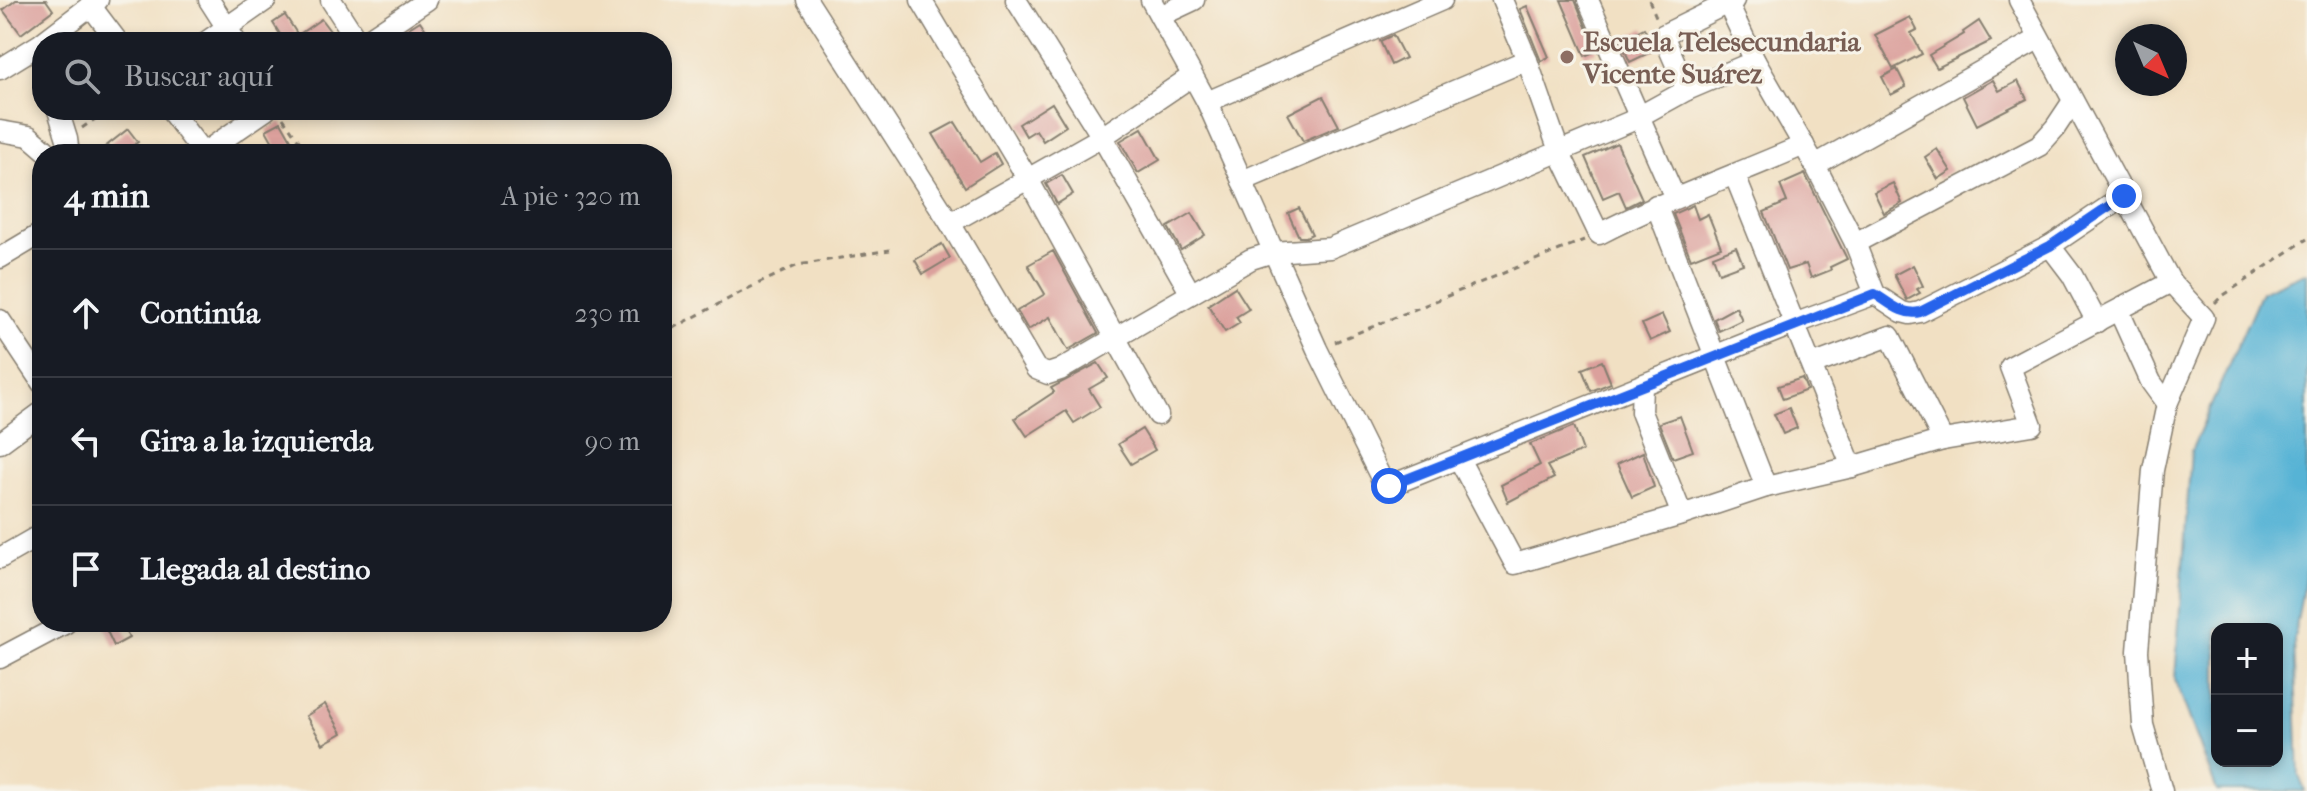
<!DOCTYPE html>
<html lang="es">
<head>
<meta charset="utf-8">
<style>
  body { margin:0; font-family:"IM FELL French Canon",serif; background:#242831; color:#f1f3f6 }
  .controls { position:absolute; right:24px; bottom:24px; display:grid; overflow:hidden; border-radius:16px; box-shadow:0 4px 12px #0003 }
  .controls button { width:72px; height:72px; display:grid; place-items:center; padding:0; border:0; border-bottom:2px solid #363941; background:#171b24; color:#f1f3f6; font:40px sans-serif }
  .compass { position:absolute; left:2115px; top:24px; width:72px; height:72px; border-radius:50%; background:#171b24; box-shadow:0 4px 12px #0003; rotate:136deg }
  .stop { position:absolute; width:24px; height:24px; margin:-18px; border:6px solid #2563eb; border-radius:50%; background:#fff }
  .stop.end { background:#2563eb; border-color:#fff; box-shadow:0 2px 8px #0008 }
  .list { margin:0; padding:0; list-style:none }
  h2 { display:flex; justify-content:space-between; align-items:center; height:104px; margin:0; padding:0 32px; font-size:34px }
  h2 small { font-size:26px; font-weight:400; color:#9ea1a6 }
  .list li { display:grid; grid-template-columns:52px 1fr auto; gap:24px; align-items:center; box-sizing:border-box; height:128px; padding:0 32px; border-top:2px solid #363941 }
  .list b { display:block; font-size:30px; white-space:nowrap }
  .list em { font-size:26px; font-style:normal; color:#9ea1a6 }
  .icon { flex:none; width:44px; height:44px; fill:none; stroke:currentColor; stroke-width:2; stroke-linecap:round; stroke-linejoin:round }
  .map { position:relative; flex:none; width:2307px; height:791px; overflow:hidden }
  .search { position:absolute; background:#171b24; box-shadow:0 4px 12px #0003; left:32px; top:32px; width:640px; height:88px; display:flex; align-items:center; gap:20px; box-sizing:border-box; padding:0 28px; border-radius:32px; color:#9ea1a6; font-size:30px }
  .panel { position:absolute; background:#171b24; box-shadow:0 4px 12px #0003; left:32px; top:144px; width:640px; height:488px; border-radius:32px }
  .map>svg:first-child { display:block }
  .water { fill:#57b3d5; stroke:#3a6878; stroke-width:2; fill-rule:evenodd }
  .building { fill:#dba09c }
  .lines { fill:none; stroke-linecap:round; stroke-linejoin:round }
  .street-casing { stroke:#867e70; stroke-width:23 }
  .path { stroke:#867e70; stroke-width:3; stroke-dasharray:6 6; stroke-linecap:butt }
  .street { stroke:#fff; stroke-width:20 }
  .route { stroke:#2563eb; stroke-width:10 }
  .education-dot { fill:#8d6e63; stroke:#f7f3e8; stroke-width:3 }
  .labels { text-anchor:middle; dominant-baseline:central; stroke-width:6; stroke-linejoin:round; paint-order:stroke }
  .education-label { font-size:28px; font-weight:bold; fill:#785e54; stroke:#f7f3e8; text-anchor:start }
</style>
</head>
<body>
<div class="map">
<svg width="2307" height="791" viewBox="0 0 2307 791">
  <rect width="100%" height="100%" fill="#f7f3e8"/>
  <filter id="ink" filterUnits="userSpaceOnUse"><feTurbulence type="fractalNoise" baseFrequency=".0125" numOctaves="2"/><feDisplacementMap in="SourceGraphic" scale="16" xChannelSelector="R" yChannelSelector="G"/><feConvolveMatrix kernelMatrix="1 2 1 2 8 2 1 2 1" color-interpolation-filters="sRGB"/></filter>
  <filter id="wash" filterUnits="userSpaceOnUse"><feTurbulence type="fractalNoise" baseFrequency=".006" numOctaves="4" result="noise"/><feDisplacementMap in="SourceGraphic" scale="32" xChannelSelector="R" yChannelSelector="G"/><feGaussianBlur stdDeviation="1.8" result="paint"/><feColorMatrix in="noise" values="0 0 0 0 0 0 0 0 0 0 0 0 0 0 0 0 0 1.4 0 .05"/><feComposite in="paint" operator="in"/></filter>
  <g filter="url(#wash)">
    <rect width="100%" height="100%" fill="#f1e0c3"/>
    <!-- water -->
    <path class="water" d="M2307,272V565L2294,639L2299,776L2305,791H2217L2175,679L2191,451L2261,292ZM2217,629H2277V761H2217Z"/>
    <g id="blocks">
      <!-- building -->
      <g class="building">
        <path d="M16,0H46L53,10L21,34L3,10Z"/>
        <path d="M1561,0H1575L1596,51L1585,56Z"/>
        <path d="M1527,6L1549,57L1541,61L1520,9Z"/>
        <path d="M285,15L298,35L321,19L333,35L324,42H285L273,23Z"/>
        <path d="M1910,17L1917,30L1911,33L1922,54L1893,69L1875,35Z"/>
        <path d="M420,21L434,42H387Z"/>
        <path d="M1979,21L1991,41L1937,68L1929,55L1964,34L1963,32Z"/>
        <path d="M1644,28L1655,50L1630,62L1620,40Z"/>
        <path d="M1393,35L1405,58L1391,65L1380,41Z"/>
        <path d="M1897,69L1906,87L1891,95L1882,77Z"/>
        <path d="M1993,80L1999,91L2018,81L2027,99L1977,125L1963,97Z"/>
        <path d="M1323,96L1339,126L1303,141L1288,114Z"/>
        <path d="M1052,103L1066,126L1043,141L1036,130L1026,136L1019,124Z"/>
        <path d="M281,122L294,145L279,153L266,130Z"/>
        <path d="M955,122L980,162L995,153L1001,164L965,187L933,134Z"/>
        <path d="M1142,128L1160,160L1138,173L1120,141Z"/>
        <path d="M128,129L138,142L121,154H96Z"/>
        <path d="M1617,143L1642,199L1626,207L1619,191L1603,198L1585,157Z"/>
        <path d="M1937,149L1951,171L1938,179L1925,157Z"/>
        <path d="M1805,174L1847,259L1830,267L1831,270L1811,278L1806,264L1787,270L1764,212L1787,202L1780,185Z"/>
        <path d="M1062,175L1073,194L1057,204L1046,184Z"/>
        <path d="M1893,183L1902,203L1884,213L1874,192Z"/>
        <path d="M1693,205L1698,219L1708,214L1721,247L1691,259L1673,214Z"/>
        <path d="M1299,208L1312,234L1306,237H1299L1288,213Z"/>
        <path d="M1192,213L1205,235L1181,250L1168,227Z"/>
        <path d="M942,244L950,258L923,274L915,260Z"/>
        <path d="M1736,247L1743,264L1719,273L1713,256Z"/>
        <path d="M1053,251L1098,333L1068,350L1050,317L1028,330L1017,311L1045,294L1028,265Z"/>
        <path d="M1913,265L1923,286L1917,289L1920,293L1907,300L1894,275Z"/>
        <path d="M1235,287L1249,309L1236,317L1240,323L1225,332L1208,305Z"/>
        <path d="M1736,307L1742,320L1719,331L1714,319Z"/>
        <path d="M1662,315L1670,332L1650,341L1642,324Z"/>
        <path d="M1602,361L1611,383L1591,391L1582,369Z"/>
        <path d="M1098,363L1108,378L1089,389L1100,407L1074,423L1066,411L1027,436L1015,418L1054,392L1051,388Z"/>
        <path d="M1802,378L1807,390L1783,399L1778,386Z"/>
        <path d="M1789,408L1797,428L1783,434L1774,414Z"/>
        <path d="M1680,416L1693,451L1673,458L1659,423Z"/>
        <path d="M1574,426L1583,451L1547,466L1554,478L1508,502L1501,485L1540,465L1530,444Z"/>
        <path d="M1142,429L1155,450L1131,464L1118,444Z"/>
        <path d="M1643,452L1654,487L1632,497L1617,464Z"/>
        <path d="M115,622H121L129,638L114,646L105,627Z"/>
        <path d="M325,704L342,733L323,744L306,716Z"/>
      </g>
    </g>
  </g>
  <g filter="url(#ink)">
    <use href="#blocks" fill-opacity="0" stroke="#867e70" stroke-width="2"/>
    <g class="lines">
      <defs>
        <g id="street">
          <path d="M209,0L236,42"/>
          <path d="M331,0L358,42"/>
          <path d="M807,0L950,223L1036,369L1048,374L1060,370L1251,259L1273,252L1330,248L1629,122L1687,90L1755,61"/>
          <path d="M921,0L1028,179L1158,415"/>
          <path d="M1016,0L1102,137L1191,294"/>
          <path d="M1151,0L1207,102L1317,349L1382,480L1389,486L1794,324L1875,294"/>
          <path d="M1502,0L1527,60L1559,151L1599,234C1665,200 1735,175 1804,145"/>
          <path d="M1588,0L1675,198"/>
          <path d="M1726,0L1755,61L1815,165L1855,243L1875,294L1902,312L1910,314L1920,312L2050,246"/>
          <path d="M2019,0L2171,282L2204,318L2167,404L2153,470L2138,651L2143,725L2162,791"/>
          <path d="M90,5L118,42"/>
          <path d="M1160,16L1194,0"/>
          <path d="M43,42L98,0"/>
          <path d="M206,42L266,0"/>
          <path d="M364,42L427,0"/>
          <path d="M0,69L42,43"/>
          <path d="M1687,90L1663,35L1734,0"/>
          <path d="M1207,102L1442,0"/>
          <path d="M58,110L67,139L69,154"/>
          <path d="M170,110L204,154"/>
          <path d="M0,131L29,136L50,154"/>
          <path d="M202,154L266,110"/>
          <path d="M1815,165L2038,39"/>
          <path d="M1735,176L1852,467"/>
          <path d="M1242,181L1527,60"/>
          <path d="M1656,205L1766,487"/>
          <path d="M950,223L1102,137L1192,76"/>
          <path d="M1855,243L2039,146L2055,128L2073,101"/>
          <path d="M0,258L42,233"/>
          <path d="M2119,311L2151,382L2167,404"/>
          <path d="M0,320L42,383"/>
          <path d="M2097,322L2072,275L2050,246L2124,196"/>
          <path d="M1812,365L1890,336L1943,440"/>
          <path d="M1642,386L1641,412L1682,515"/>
          <path d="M0,443L42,412"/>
          <path d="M1459,459L1515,564L1682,515L1766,487L1852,467L1943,440L2032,425L2010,367L2171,282"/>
          <path d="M0,558L42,534"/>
          <path d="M0,658L66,623"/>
        </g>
      </defs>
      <!-- street casing -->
      <use href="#street" class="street-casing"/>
      <!-- path -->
      <g class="path">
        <path d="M1649,0L1657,19"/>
        <path d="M283,118L308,154"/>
        <path d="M82,128L108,110"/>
        <path d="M2215,303L2221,297L2307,239"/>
        <path d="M662,332L668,331L747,289L798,265L890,250"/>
        <path d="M1335,342L1584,240"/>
      </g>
      <!-- street -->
      <use href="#street" class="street"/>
    </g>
  </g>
  <g class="lines" filter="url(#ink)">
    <!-- route -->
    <path class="route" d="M1389,486L1875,294C1890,303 1902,316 1920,312L2050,246L2124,196"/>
  </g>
  <!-- markers -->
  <circle class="education-dot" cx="1567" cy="57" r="8"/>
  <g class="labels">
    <!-- education labels -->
    <g class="education-label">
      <text x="1583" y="41">Escuela Telesecundaria<tspan x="1583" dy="32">Vicente Suárez</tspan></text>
    </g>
  </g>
</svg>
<div class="controls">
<button>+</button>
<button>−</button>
</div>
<svg class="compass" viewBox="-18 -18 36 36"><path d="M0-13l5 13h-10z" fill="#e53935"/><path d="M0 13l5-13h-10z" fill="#9ea1a6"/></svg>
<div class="stop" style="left:1389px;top:486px"></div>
<div class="stop end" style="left:2124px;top:196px"></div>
<div class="search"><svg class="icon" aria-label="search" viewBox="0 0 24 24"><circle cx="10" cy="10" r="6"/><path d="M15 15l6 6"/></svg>Buscar aquí</div>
<section class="panel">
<h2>4 min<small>A pie · 320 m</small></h2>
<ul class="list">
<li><svg class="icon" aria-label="ahead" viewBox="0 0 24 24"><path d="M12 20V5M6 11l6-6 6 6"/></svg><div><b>Continúa</b></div><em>230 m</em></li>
<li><svg class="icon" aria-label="left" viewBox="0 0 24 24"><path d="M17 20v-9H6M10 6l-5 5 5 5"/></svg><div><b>Gira a la izquierda</b></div><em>90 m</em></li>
<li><svg class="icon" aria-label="arrive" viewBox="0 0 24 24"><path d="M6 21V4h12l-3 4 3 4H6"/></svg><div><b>Llegada al destino</b></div></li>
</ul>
</section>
</div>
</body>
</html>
